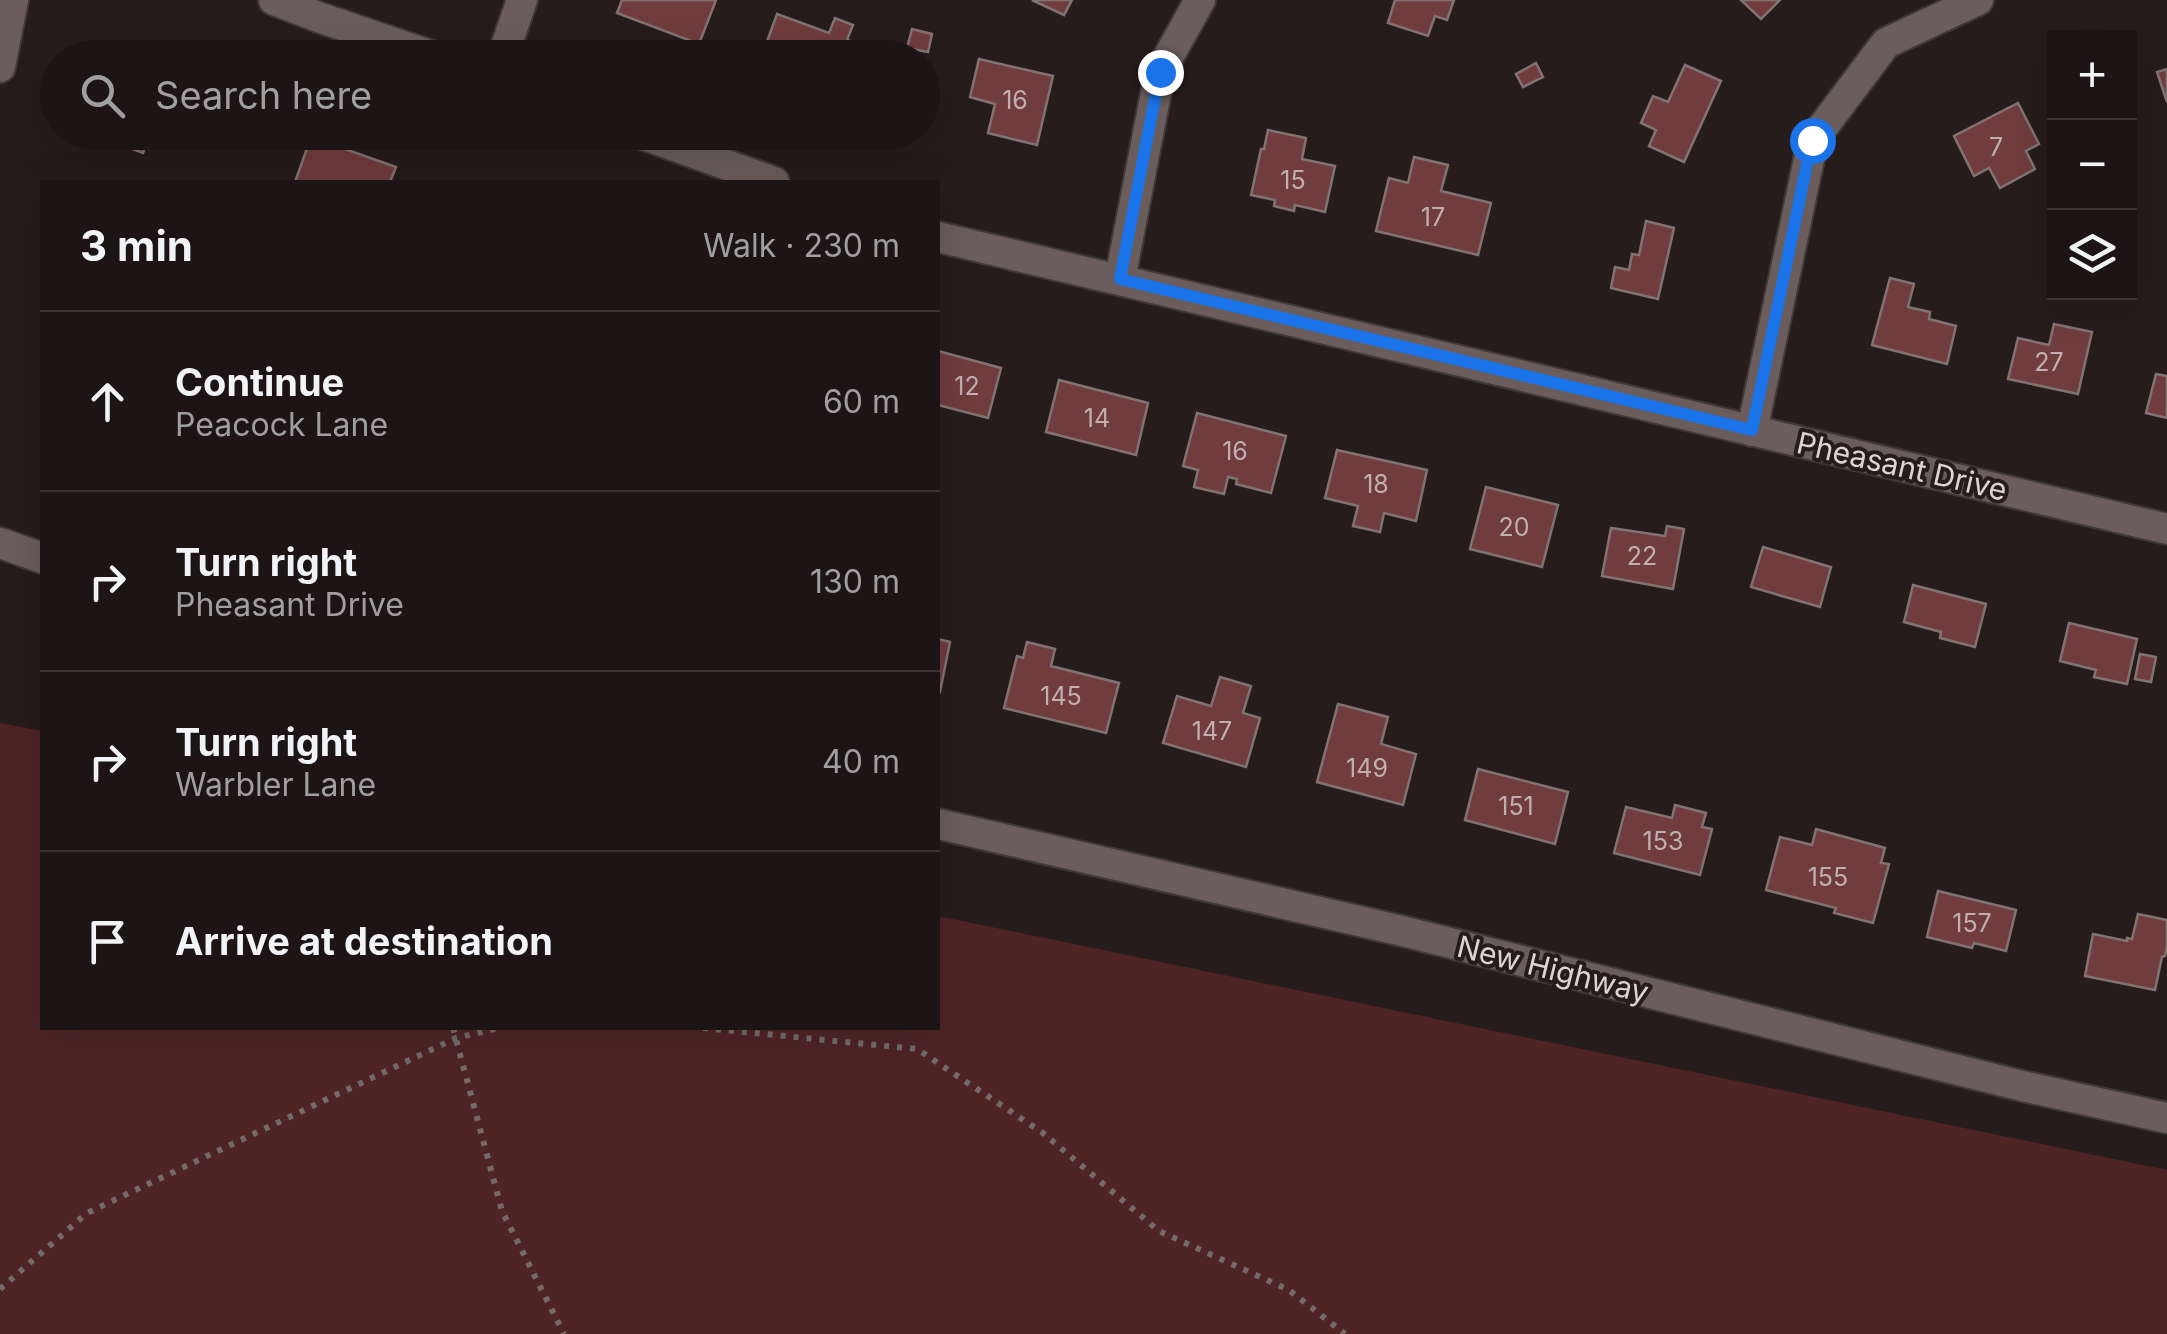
<!DOCTYPE html>
<html lang="en">
<head>
<meta charset="utf-8">
<style>
  body { margin:0; font-family:Inter,sans-serif; background:#2a2222; color:#f1f3f6 }
  .controls { position:absolute; right:30px; top:30px; display:grid; overflow:hidden; border-radius:0px; box-shadow:0 10px 40px #0002 }
  .controls button { width:90px; height:90px; display:grid; place-items:center; padding:0; border:0; border-bottom:2px solid #3b3434; background:#1d1515; color:#f1f3f6; font:50px sans-serif }
  .stop { position:absolute; width:30px; height:30px; margin:-22px; border:8px solid #1a73e8; border-radius:50%; background:#fff }
  .stop.end { background:#1a73e8; border-color:#fff; box-shadow:0 2px 10px #0008 }
  .list { margin:0; padding:0; list-style:none }
  h2 { display:flex; justify-content:space-between; align-items:center; height:130px; margin:0; padding:0 40px; font-size:42px }
  h2 small { font-size:32px; font-weight:400; color:#a09fa0 }
  .list li { display:grid; grid-template-columns:65px 1fr auto; gap:30px; align-items:center; box-sizing:border-box; height:180px; padding:0 40px; border-top:2px solid #3b3434 }
  .list b { display:block; font-size:38px; white-space:nowrap }
  .list p { margin:0; font-size:32px; white-space:nowrap; color:#a09fa0 }
  .list em { font-size:32px; font-style:normal; color:#a09fa0 }
  .icon { flex:none; width:55px; height:55px; fill:none; stroke:currentColor; stroke-width:2; stroke-linecap:round; stroke-linejoin:round }
  .map { position:relative; flex:none; width:2167px; height:1334px; overflow:hidden }
  .search { position:absolute; background:#1d1515; box-shadow:0 10px 40px #0002; left:40px; top:40px; width:900px; height:110px; display:flex; align-items:center; gap:25px; box-sizing:border-box; padding:0 35px; border-radius:55px; color:#a09fa0; font-size:38px }
  .panel { position:absolute; background:#1d1515; box-shadow:0 10px 40px #0002; left:40px; top:180px; width:900px; height:850px; border-radius:0px }
  .map>svg:first-child { display:block }
  .green { fill:#4f2425 }
  .building { fill:#703c3e; stroke:#817372; stroke-width:2.5 }
  .lines { fill:none; stroke-linecap:round; stroke-linejoin:round }
  .street-casing { stroke:#403737; stroke-width:34 }
  .secondary-casing { stroke:#403737; stroke-width:34 }
  .path { stroke:#746a6a; stroke-width:6; stroke-dasharray:5 8; stroke-linecap:butt }
  .street { stroke:#6a5d5c; stroke-width:30 }
  .secondary { stroke:#6a5d5c; stroke-width:30 }
  .route { stroke:#1a73e8; stroke-width:12 }
  .labels { text-anchor:middle; dominant-baseline:central; stroke-width:8; stroke-linejoin:round; paint-order:stroke }
  .number-label { font-size:25px; fill:#c1aeae }
  .street-label { font-size:30px; fill:#dcd4d4; stroke:#271c1c }
</style>
</head>
<body>
<div class="map">
<svg width="2167" height="1334" viewBox="0 0 2167 1334">
  <rect width="100%" height="100%" fill="#271c1c"/>
  <!-- green -->
  <path class="green" d="M0,723L42,731V1028H938V916L2167,1170V1334H0Z"/>
  <!-- building -->
  <g class="building">
    <path d="M622,0H716L699,44L617,13Z"/>
    <path d="M1032,0H1072L1064,15Z"/>
    <path d="M1395,0H1454L1447,20L1435,16L1428,36L1388,23Z"/>
    <path d="M1741,0H1780L1761,19Z"/>
    <path d="M777,14L829,33L835,18L853,25L847,40L854,42L848,58H761Z"/>
    <path d="M912,29L932,34L928,52L907,48Z"/>
    <path d="M979,59L1053,76L1037,145L988,133L995,104L970,97Z"/>
    <path d="M1536,63L1543,77L1523,87L1516,74Z"/>
    <path d="M1685,65L1721,81L1684,162L1649,146L1656,130L1641,123L1653,96L1668,102Z"/>
    <path d="M2167,69V102L2157,72Z"/>
    <path d="M2018,103L2039,144L2026,151L2035,169L2000,188L1989,168L1974,176L1954,136Z"/>
    <path d="M1268,130L1306,138L1302,159L1335,166L1325,212L1295,205L1294,211L1274,206L1275,200L1251,195L1261,149H1264Z"/>
    <path d="M108,132H151L143,153L105,139Z"/>
    <path d="M311,137L396,167L390,182H295Z"/>
    <path d="M1414,157L1448,165L1441,191L1491,203L1478,255L1376,231L1389,178L1408,183Z"/>
    <path d="M1646,221L1674,228L1658,299L1611,288L1615,267L1629,270L1632,254L1639,255Z"/>
    <path d="M1890,278L1914,284L1908,307L1930,312L1929,319L1956,326L1947,364L1872,345Z"/>
    <path d="M2054,324L2092,332L2078,394L2008,379L2018,338L2049,345Z"/>
    <path d="M938,351L1001,368L988,418L938,405Z"/>
    <path d="M2156,374L2167,376V418L2146,413Z"/>
    <path d="M1059,380L1148,403L1136,455L1046,432Z"/>
    <path d="M1197,413L1286,436L1271,493L1236,484L1237,479L1228,477L1224,494L1194,487L1198,470L1183,466Z"/>
    <path d="M1337,450L1427,470L1416,521L1384,513L1380,532L1353,526L1358,506L1325,498Z"/>
    <path d="M1486,487L1558,505L1542,567L1470,549Z"/>
    <path d="M1667,526L1684,529L1673,589L1602,576L1611,528L1665,536Z"/>
    <path d="M1763,547L1831,567L1820,607L1751,587Z"/>
    <path d="M1913,585L1986,604L1975,647L1940,638L1941,632L1904,622Z"/>
    <path d="M2069,623L2137,639L2127,684L2094,677L2096,670L2060,661Z"/>
    <path d="M938,639L950,642L940,692L938,691Z"/>
    <path d="M1027,642L1055,649L1051,666L1119,683L1106,733L1004,708L1017,656L1023,658Z"/>
    <path d="M2140,654L2156,657L2151,682L2135,679Z"/>
    <path d="M1220,677L1251,686L1243,713L1260,718L1246,767L1163,743L1177,696L1211,706Z"/>
    <path d="M1338,704L1388,717L1381,744L1416,754L1403,805L1317,782Z"/>
    <path d="M1478,769L1568,792L1555,844L1465,820Z"/>
    <path d="M1675,805L1706,813L1702,827L1712,829L1700,875L1614,853L1626,807L1672,818Z"/>
    <path d="M1816,829L1885,848L1881,863L1889,864L1873,923L1834,913L1836,908L1766,890L1780,837L1812,845Z"/>
    <path d="M1938,891L2016,910L2006,951L1974,943L1972,948L1927,937Z"/>
    <path d="M2138,914L2167,920V947L2165,956L2162,957L2155,990L2085,976L2093,934L2127,941V938L2132,939Z"/>
  </g>
  <g class="lines">
    <defs>
      <g id="street">
        <path d="M274,0L318,17L438,58"/>
        <path d="M502,58L522,0"/>
        <path d="M0,67L13,0"/>
        <path d="M636,132L774,182"/>
        <path d="M938,237L2167,529"/>
        <path d="M1120,279L1160,72L1200,0"/>
        <path d="M1752,431L1813,140L1886,43L1978,0"/>
      </g>
      <g id="secondary">
        <path d="M0,543L42,558"/>
        <path d="M938,824L1398,930L2022,1086L2167,1118"/>
      </g>
    </defs>
    <!-- street casing -->
    <use href="#street" class="street-casing"/>
    <!-- secondary casing -->
    <use href="#secondary" class="secondary-casing"/>
    <!-- path -->
    <g class="path">
      <path d="M453,1028L502,1211L564,1334"/>
      <path d="M703,1028L917,1049L1043,1133L1159,1231L1289,1290L1345,1334"/>
      <path d="M0,1289L87,1213L456,1038L499,1028"/>
    </g>
    <!-- street -->
    <use href="#street" class="street"/>
    <!-- secondary -->
    <use href="#secondary" class="secondary"/>
  </g>
  <g class="lines">
    <!-- route -->
    <path class="route" d="M1160,72L1120,279L1752,430L1812,140"/>
  </g>
  <g class="labels">
    <!-- number labels -->
    <g class="number-label">
      <text x="1015" y="100">16</text>
      <text x="1996" y="147">7</text>
      <text x="1293" y="180">15</text>
      <text x="1433" y="217">17</text>
      <text x="2049" y="362">27</text>
      <text x="967" y="386">12</text>
      <text x="1097" y="418">14</text>
      <text x="1235" y="451">16</text>
      <text x="1376" y="484">18</text>
      <text x="1514" y="527">20</text>
      <text x="1642" y="556">22</text>
      <text x="1061" y="696">145</text>
      <text x="1212" y="731">147</text>
      <text x="1367" y="768">149</text>
      <text x="1516" y="806">151</text>
      <text x="1663" y="841">153</text>
      <text x="1828" y="877">155</text>
      <text x="1972" y="923">157</text>
    </g>
    <!-- street labels -->
    <g class="street-label">
      <text transform="translate(1902 466) rotate(13)">Pheasant Drive</text>
      <text transform="translate(1553 969) rotate(14)">New Highway</text>
    </g>
  </g>
</svg>
<div class="controls">
<button>+</button>
<button>−</button>
<button><svg class="icon" aria-label="layers" viewBox="0 0 24 24"><path d="M12 4l9 5-9 5-9-5zM3 14l9 5 9-5"/></svg></button>
</div>
<div class="stop" style="left:1812px;top:140px"></div>
<div class="stop end" style="left:1160px;top:72px"></div>
<div class="search"><svg class="icon" aria-label="search" viewBox="0 0 24 24"><circle cx="10" cy="10" r="6"/><path d="M15 15l6 6"/></svg>Search here</div>
<section class="panel">
<h2>3 min<small>Walk · 230 m</small></h2>
<ul class="list">
<li><svg class="icon" aria-label="ahead" viewBox="0 0 24 24"><path d="M12 20V5M6 11l6-6 6 6"/></svg><div><b>Continue</b><p>Peacock Lane</p></div><em>60 m</em></li>
<li><svg class="icon" aria-label="right" viewBox="0 0 24 24"><path d="M7 20v-9h11M14 6l5 5-5 5"/></svg><div><b>Turn right</b><p>Pheasant Drive</p></div><em>130 m</em></li>
<li><svg class="icon" aria-label="right" viewBox="0 0 24 24"><path d="M7 20v-9h11M14 6l5 5-5 5"/></svg><div><b>Turn right</b><p>Warbler Lane</p></div><em>40 m</em></li>
<li><svg class="icon" aria-label="arrive" viewBox="0 0 24 24"><path d="M6 21V4h12l-3 4 3 4H6"/></svg><div><b>Arrive at destination</b></div></li>
</ul>
</section>
</div>
</body>
</html>
